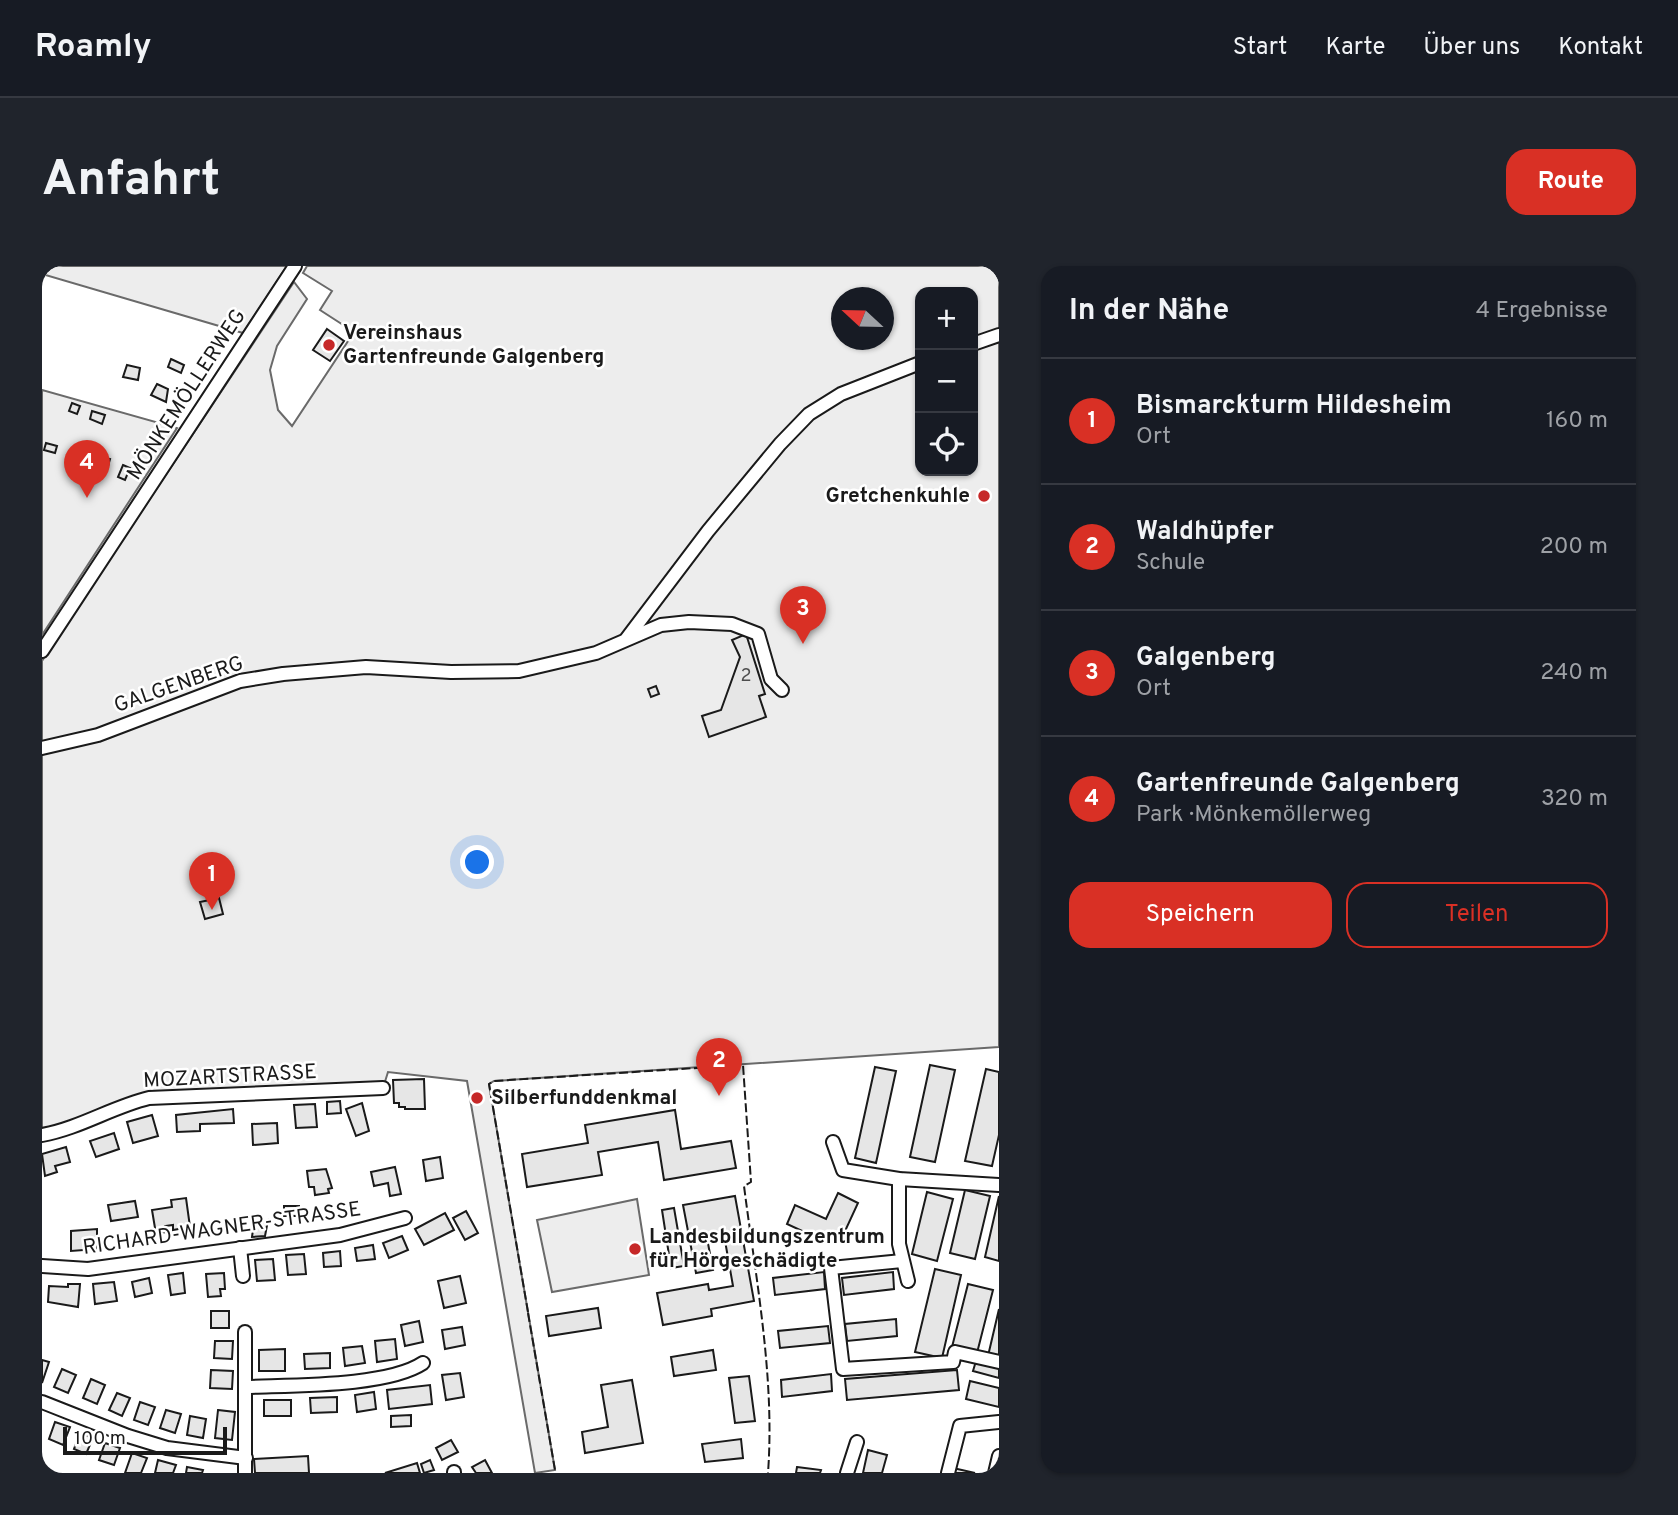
<!DOCTYPE html>
<html lang="de">
<head>
<meta charset="utf-8">
<style>
  body { margin:0; font-family:Overpass,sans-serif; background:#20242c; color:#f1f3f6 }
  .controls { position:absolute; right:21px; top:21px; display:grid; overflow:hidden; border-radius:14px; box-shadow:0 2px 5px #0004 }
  .controls button { width:63px; height:63px; display:grid; place-items:center; padding:0; border:0; border-bottom:2px solid #363941; background:#171b24; color:#f1f3f6; font:35px sans-serif }
  .compass { position:absolute; left:789px; top:21px; width:63px; height:63px; border-radius:50%; background:#171b24; box-shadow:0 2px 5px #0004; rotate:292deg }
  .scale { position:absolute; left:21px; bottom:18px; width:164px; box-sizing:border-box; padding-left:7px; border:4px solid #1a1a1a; border-top:0; font-size:19px; line-height:24px; white-space:nowrap; color:#1a1a1a; -webkit-text-stroke:5px #fff; paint-order:stroke }
  .you { position:absolute; left:436px; top:597px; width:24px; height:24px; margin:-18px; border:5px solid #fff; border-radius:50%; background:#1a73e8; box-shadow:0 0 0 10px #1a73e833 }
  .badge { display:grid; place-items:center; width:46px; height:46px; border-radius:50%; background:#d93025; color:#fff; font-size:23px; font-weight:700 }
  .pin { position:absolute; translate:-50% -58px; filter:drop-shadow(0 2px 4px #0008) }
  .pin::after { content:''; position:absolute; top:37px; width:24px; height:21px; background:inherit; clip-path:polygon(0 0,100% 0,50% 100%) }
  .list { margin:0; padding:0; list-style:none }
  h2 { display:flex; justify-content:space-between; align-items:center; height:91px; margin:0; padding:0 28px; font-size:30px }
  h2 small { font-size:23px; font-weight:400; color:#9ea1a6 }
  .list li { display:grid; grid-template-columns:46px 1fr auto; gap:21px; align-items:center; box-sizing:border-box; height:126px; padding:0 28px; border-top:2px solid #363941 }
  .list b { display:block; font-size:26px; white-space:nowrap }
  .list p { margin:0; font-size:23px; white-space:nowrap; color:#9ea1a6 }
  .list em { font-size:23px; font-style:normal; color:#9ea1a6 }
  .actions { display:flex; gap:14px; padding:21px 28px }
  .actions a { flex:1; padding:16px 0; border:2px solid #d93025; border-radius:21px; text-align:center; font-size:24px; color:#d93025 }
  .actions .main { background:#d93025; color:#fff }
  .icon { flex:none; width:38px; height:38px; fill:none; stroke:currentColor; stroke-width:2; stroke-linecap:round; stroke-linejoin:round }
  .map { position:relative; flex:none; width:957px; height:1207px; overflow:hidden; border-radius:21px }
  header { display:flex; align-items:center; gap:42px; box-sizing:border-box; height:98px; padding:0 35px; background:#171b24; border-bottom:2px solid #363941 }
  header strong { font-size:33px }
  nav { display:flex; gap:38px; margin-inline-start:auto; font-size:24px }
  .intro { display:flex; align-items:center; justify-content:space-between; box-sizing:border-box; height:168px; padding:0 42px }
  h1 { margin:0; font-size:49px }
  .button { padding:18px 32px; border-radius:21px; background:#d93025; color:#fff; font-size:24px; font-weight:700 }
  main { display:flex; gap:42px; padding:0 42px }
  aside { flex:1; background:#171b24; border-radius:21px; box-shadow:0 2px 5px #0004 }
  .map>svg:first-child { display:block }
  .built { fill:#ededed; stroke:#6a6a6a; stroke-width:2; fill-rule:evenodd }
  .building { fill:#e6e6e6; stroke:#1a1a1a; stroke-width:2 }
  .lines { fill:none; stroke-linecap:round; stroke-linejoin:round }
  .minor-casing { stroke:#1a1a1a; stroke-width:16 }
  .minor { stroke:#fff; stroke-width:12 }
  .fence { stroke:#1a1a1a; stroke-width:2; stroke-dasharray:9 3.5; stroke-linecap:butt }
  .poi-dot { fill:#c62828; stroke:#fff; stroke-width:2.5 }
  .labels { text-anchor:middle; dominant-baseline:central; stroke-width:5; stroke-linejoin:round; paint-order:stroke }
  .number-label { font-size:18px; fill:#4d4d4d }
  .poi-label { font-size:21px; font-weight:bold; fill:#1a1a1a; stroke:#fff; text-anchor:start }
  .street-label { font-size:21px; fill:#1a1a1a; stroke:#fff }
</style>
</head>
<body>
<header>
<strong>Roamly</strong>
<nav><a>Start</a><a>Karte</a><a>Über uns</a><a>Kontakt</a></nav>
</header>
<div class="intro"><h1>Anfahrt</h1><a class="button">Route</a></div>
<main>
<div class="map">
<svg width="957" height="1207" viewBox="0 0 957 1207">
  <rect width="100%" height="100%" fill="#fff"/>
  <!-- built -->
  <g class="built">
    <path d="M0,0H245L201,67L0,8Z"/>
    <path d="M265,0H957V67L931,76V26H878V205H931V83L957,74V781L452,815L447,818L513,1204L493,1207L425,815L346,806L341,822L107,832L0,869V395L252,16L265,33L235,80L228,104L236,144L250,160L312,66L278,44L290,25L261,7ZM800,32H842V74H800Z"/>
    <path d="M0,124L135,162L0,369Z"/>
    <path d="M595,933L607,1009L510,1026L495,954Z"/>
  </g>
  <!-- building -->
  <g class="building">
    <path d="M285,63L302,75L288,95L271,84Z"/>
    <path d="M129,93L142,99L139,107L126,101Z"/>
    <path d="M85,99L98,102L96,114L81,111Z"/>
    <path d="M115,118L126,123L124,136L109,129Z"/>
    <path d="M30,137L38,140L35,148L27,145Z"/>
    <path d="M50,145L63,149L60,158L48,153Z"/>
    <path d="M4,177L15,180L13,187L2,184Z"/>
    <path d="M41,186L49,188L46,199L38,197Z"/>
    <path d="M62,192L68,193L65,204L59,202Z"/>
    <path d="M81,199L88,202L83,214L76,211Z"/>
    <path d="M704,368L723,428L717,430L724,451L667,471L660,450L679,444L698,391L690,374Z"/>
    <path d="M614,420L617,428L609,431L606,423Z"/>
    <path d="M177,632L181,648L163,653L158,636Z"/>
    <path d="M888,799L913,804L893,896L868,891Z"/>
    <path d="M833,801L854,805L834,897L813,892Z"/>
    <path d="M944,803L957,806V869L950,900L923,895Z"/>
    <path d="M382,813L383,843H363V841H357V837H352L351,814Z"/>
    <path d="M298,835L299,847L285,848V836Z"/>
    <path d="M320,837L327,865L314,870L304,843Z"/>
    <path d="M273,838L275,861L254,862L252,839Z"/>
    <path d="M191,843L192,857L158,858V865L135,866L134,849Z"/>
    <path d="M633,844L639,883L689,875L694,902L622,914L616,876L556,886L560,909L485,921L480,888L546,877L543,859Z"/>
    <path d="M110,849L116,870L91,877L85,856Z"/>
    <path d="M235,857L236,877L211,879L210,858Z"/>
    <path d="M72,867L77,883L54,891L48,875Z"/>
    <path d="M24,881L28,896L13,900L15,906L3,910L0,888Z"/>
    <path d="M398,891L401,912L384,915L381,894Z"/>
    <path d="M353,901L359,928L348,930L346,917L332,920L329,906Z"/>
    <path d="M284,903L290,922L286,923L287,927L273,929L272,921H267L265,905Z"/>
    <path d="M923,924L948,930L933,993L908,987Z"/>
    <path d="M885,926L911,933L895,995L870,988Z"/>
    <path d="M796,927L816,937L798,976L789,972L786,977L745,958L753,939L784,953Z"/>
    <path d="M693,930L712,1035L669,1043L670,1050L621,1059L615,1027L666,1018L667,1024L691,1020L682,969L665,972L671,1004L654,1007L641,939Z"/>
    <path d="M957,930V995L943,991Z"/>
    <path d="M144,932L148,961L131,964V959L123,960L124,966L114,968L110,944L130,941L129,934Z"/>
    <path d="M93,935L96,951L69,955L66,939Z"/>
    <rect x="242" y="940" width="15" height="10"/>
    <path d="M632,942L642,1000L629,1002L620,944Z"/>
    <path d="M424,945L436,967L423,974L411,952Z"/>
    <path d="M403,947L412,964L382,979L373,963Z"/>
    <path d="M226,954L223,970L210,971L212,956Z"/>
    <path d="M55,963V983L29,985V965Z"/>
    <path d="M360,970L366,984L347,992L341,977Z"/>
    <path d="M331,979L333,993L315,995L313,982Z"/>
    <path d="M298,985L299,1000L282,1001L281,987Z"/>
    <path d="M262,988L264,1008L246,1009L244,989Z"/>
    <path d="M231,993L233,1014L215,1015L213,994Z"/>
    <path d="M893,1003L919,1009L900,1092L873,1086Z"/>
    <path d="M782,1006L783,1023L733,1029L731,1012Z"/>
    <path d="M851,1006L852,1023L802,1029L800,1012Z"/>
    <path d="M141,1007L143,1027L129,1029L126,1009Z"/>
    <path d="M182,1007L183,1023H178L179,1030L166,1031L164,1008Z"/>
    <path d="M418,1010L424,1037L402,1042L396,1015Z"/>
    <path d="M107,1012L110,1027L93,1031L90,1016Z"/>
    <path d="M72,1016L75,1035L53,1038L51,1018Z"/>
    <path d="M26,1018H38L36,1041L6,1036L7,1020L26,1021Z"/>
    <path d="M926,1018L951,1024L935,1087L910,1081Z"/>
    <path d="M556,1042L559,1062L507,1070L504,1050Z"/>
    <path d="M957,1043V1092L946,1090Z"/>
    <rect x="169" y="1045" width="18" height="17"/>
    <path d="M854,1053L855,1070L805,1075L803,1058Z"/>
    <path d="M377,1055L381,1076L363,1080L359,1059Z"/>
    <path d="M786,1060L788,1077L738,1082L736,1065Z"/>
    <path d="M420,1061L423,1079L403,1083L400,1064Z"/>
    <path d="M353,1073L355,1093L335,1096L333,1075Z"/>
    <path d="M173,1075H191L190,1093L172,1092Z"/>
    <path d="M320,1080L323,1097L303,1100L301,1082Z"/>
    <path d="M243,1083V1105H217V1084Z"/>
    <path d="M671,1084L674,1104L632,1110L629,1091Z"/>
    <path d="M288,1087V1102L263,1103L262,1088Z"/>
    <path d="M0,1094L7,1096L0,1117Z"/>
    <path d="M934,1095L957,1102V1112L931,1105Z"/>
    <path d="M20,1103L34,1109L26,1127L12,1121Z"/>
    <path d="M169,1104L191,1105L190,1123L168,1122Z"/>
    <path d="M915,1104L917,1124L805,1134L803,1113Z"/>
    <path d="M418,1107L422,1131L404,1134L400,1109Z"/>
    <path d="M789,1108L790,1125L740,1131L739,1114Z"/>
    <path d="M707,1110L713,1155L693,1157L687,1112Z"/>
    <path d="M49,1113L63,1119L55,1138L41,1132Z"/>
    <path d="M590,1114L601,1177L543,1187L540,1166L566,1161L559,1119Z"/>
    <path d="M928,1115L957,1122V1141L924,1133Z"/>
    <path d="M388,1119L390,1138L347,1143L345,1124Z"/>
    <path d="M332,1126L334,1143L315,1146L313,1129Z"/>
    <path d="M75,1127L88,1132L80,1150L67,1144Z"/>
    <path d="M295,1131V1146L269,1147L268,1132Z"/>
    <rect x="222" y="1134" width="27" height="16"/>
    <path d="M98,1136L113,1141L106,1159L92,1154Z"/>
    <path d="M124,1144L139,1148L133,1167L118,1162Z"/>
    <path d="M176,1144L193,1146L190,1174L173,1172Z"/>
    <path d="M369,1149V1160L349,1161V1150Z"/>
    <path d="M148,1150L164,1153L161,1172L145,1169Z"/>
    <path d="M13,1156L28,1161L21,1179L7,1173Z"/>
    <path d="M38,1167L51,1172L44,1188L32,1183Z"/>
    <path d="M699,1173L701,1192L663,1196L660,1178Z"/>
    <path d="M409,1174L416,1186L400,1194L394,1182Z"/>
    <path d="M63,1177L78,1182L72,1199L57,1194Z"/>
    <path d="M826,1184L845,1189L840,1207H821Z"/>
    <path d="M90,1187L105,1192L99,1207H83Z"/>
    <path d="M266,1190L267,1207H213L212,1193Z"/>
    <path d="M116,1194L134,1199L131,1207H113Z"/>
    <path d="M388,1194L392,1204L382,1207L379,1198Z"/>
    <path d="M443,1194L450,1207H434L430,1201Z"/>
    <path d="M375,1197L378,1207H343Z"/>
    <path d="M145,1201L161,1204L160,1207H144Z"/>
    <path d="M755,1201L779,1204L778,1207H754Z"/>
    <path d="M911,1202L933,1207H910Z"/>
  </g>
  <g class="lines">
    <defs>
      <g id="minor">
        <path d="M931,78L957,69"/>
        <path d="M585,372L666,265L738,178L767,148L799,128L878,97"/>
        <path d="M0,385L253,0"/>
        <path d="M0,482L56,469L198,415L241,408L324,401L409,406L477,405L554,387L619,359L647,356L690,358L716,368L729,413L740,424"/>
        <path d="M0,869C38,862 70,841 107,832L341,822"/>
        <path d="M791,876L801,904L857,913L957,919"/>
        <path d="M857,913V978L866,1015"/>
        <path d="M198,982L201,1010"/>
        <path d="M860,995L789,1002L801,1103L911,1096L913,1086L957,1096"/>
        <path d="M0,1000L46,1003L298,969L363,952"/>
        <path d="M204,1121C249,1119 345,1121 381,1097"/>
        <path d="M0,1136L86,1170L125,1182L204,1192"/>
        <path d="M203,1207V1066"/>
        <path d="M412,1207V1206"/>
        <path d="M805,1207L815,1176"/>
        <path d="M906,1207L918,1160L957,1156"/>
        <path d="M953,1207L957,1190"/>
      </g>
    </defs>
    <!-- minor casing -->
    <use href="#minor" class="minor-casing"/>
    <!-- minor -->
    <use href="#minor" class="minor"/>
    <!-- fence -->
    <g class="fence">
      <path d="M486,1046L447,818L452,815L701,799L709,916L702,920C714,1014 733,1112 726,1207"/>
      <path d="M486,1047L513,1204"/>
    </g>
  </g>
  <!-- markers -->
  <g class="poi-dot">
    <circle cx="287" cy="79" r="7"/>
    <circle cx="942" cy="230" r="7"/>
    <circle cx="435" cy="832" r="7"/>
    <circle cx="593" cy="983" r="7"/>
  </g>
  <g class="labels">
    <!-- number labels -->
    <g class="number-label">
      <text x="704" y="410">2</text>
    </g>
    <!-- poi labels -->
    <g class="poi-label">
      <text x="301" y="67">Vereinshaus<tspan x="301" dy="24">Gartenfreunde Galgenberg</tspan></text>
      <text x="928" y="230" text-anchor="end">Gretchenkuhle</text>
      <text x="449" y="832">Silberfunddenkmal</text>
      <text x="607" y="971">Landesbildungszentrum<tspan x="607" dy="24">für Hörgeschädigte</tspan></text>
    </g>
    <!-- street labels -->
    <g class="street-label">
      <text transform="translate(145 129) rotate(-57)">MÖNKEMÖLLERWEG</text>
      <text transform="translate(137 419) rotate(-19)">GALGENBERG</text>
      <text transform="translate(188 811) rotate(-3)">MOZARTSTRASSE</text>
      <text transform="translate(180 963) rotate(-8)">RICHARD-WAGNER-STRASSE</text>
    </g>
  </g>
</svg>
<div class="controls">
<button>+</button>
<button>−</button>
<button><svg class="icon" aria-label="locate" viewBox="0 0 24 24"><circle cx="12" cy="12" r="6"/><path d="M12 2v4M12 18v4M2 12h4M18 12h4"/></svg></button>
</div>
<svg class="compass" viewBox="-18 -18 36 36"><path d="M0-13l5 13h-10z" fill="#e53935"/><path d="M0 13l5-13h-10z" fill="#9ea1a6"/></svg>
<div class="scale">100 m</div>
<div class="you"></div>
<div class="pin badge" style="left:170px;top:644px">1</div>
<div class="pin badge" style="left:677px;top:830px">2</div>
<div class="pin badge" style="left:761px;top:378px">3</div>
<div class="pin badge" style="left:45px;top:232px">4</div>
</div>
<aside>
<h2>In der Nähe<small>4 Ergebnisse</small></h2>
<ul class="list">
<li><span class="badge">1</span><div><b>Bismarckturm Hildesheim</b><p>Ort</p></div><em>160 m</em></li>
<li><span class="badge">2</span><div><b>Waldhüpfer</b><p>Schule</p></div><em>200 m</em></li>
<li><span class="badge">3</span><div><b>Galgenberg</b><p>Ort</p></div><em>240 m</em></li>
<li><span class="badge">4</span><div><b>Gartenfreunde Galgenberg</b><p>Park · Mönkemöllerweg</p></div><em>320 m</em></li>
</ul>
<div class="actions"><a class="main">Speichern</a><a>Teilen</a></div>
</aside>
</main>
</body>
</html>
